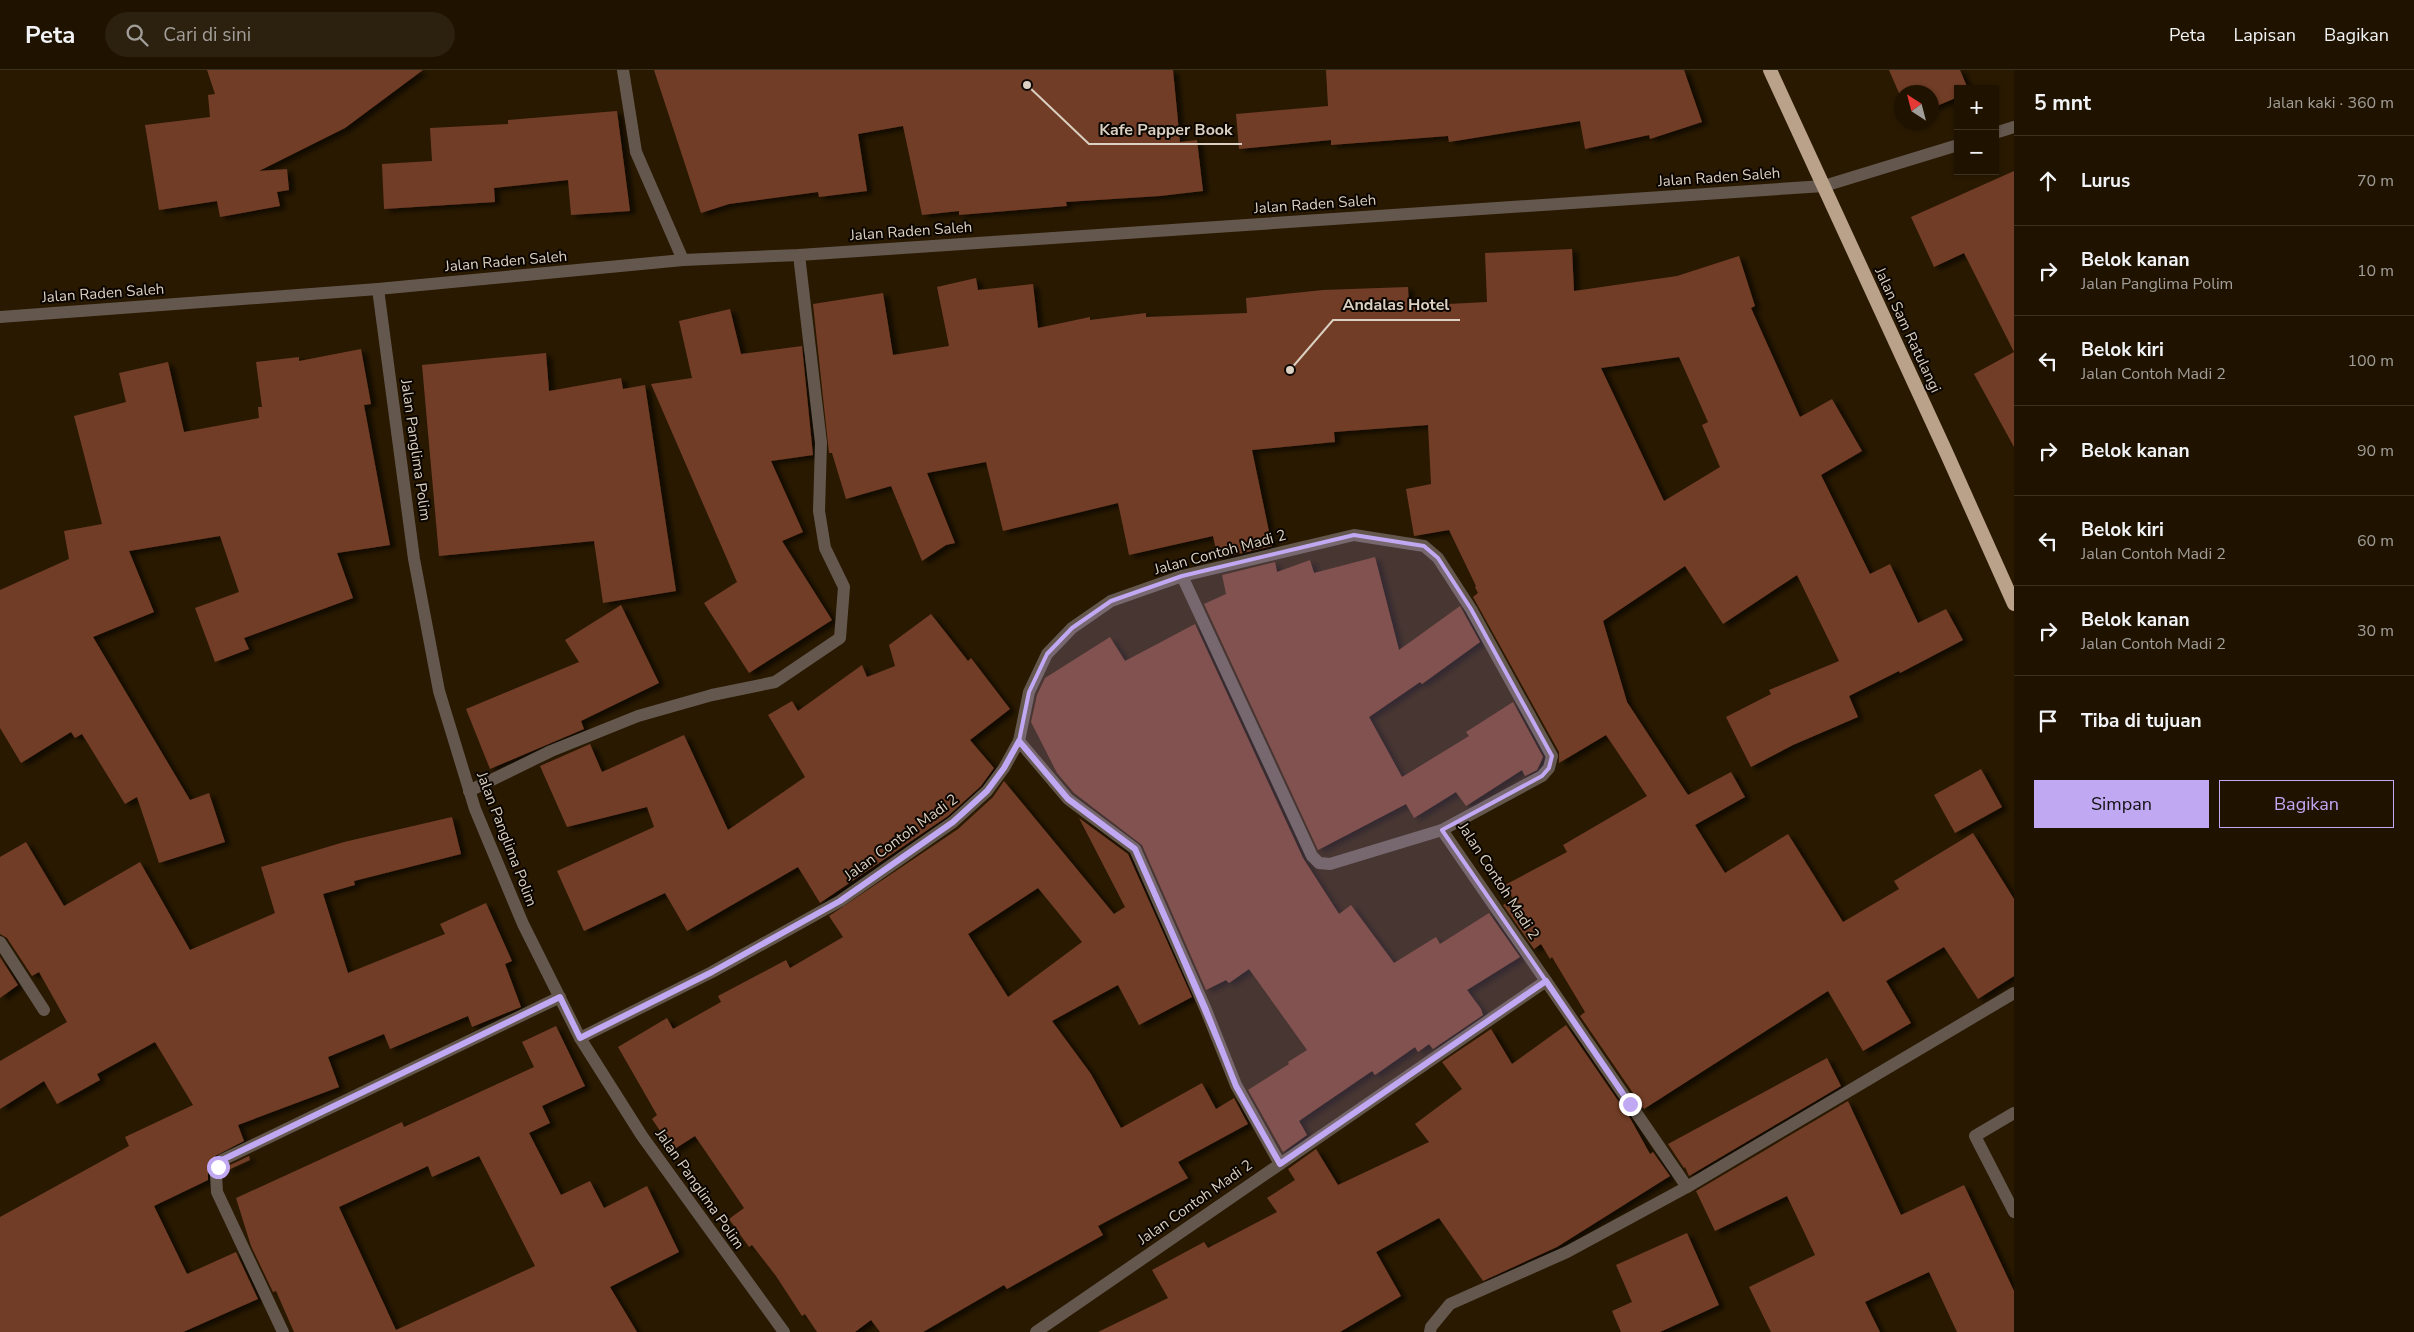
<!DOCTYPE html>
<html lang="id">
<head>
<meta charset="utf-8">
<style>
  body { margin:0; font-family:"Nunito Sans",sans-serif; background:#2c200f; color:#f1f3f6 }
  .controls { position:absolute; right:15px; top:15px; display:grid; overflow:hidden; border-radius:0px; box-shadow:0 1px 4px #0004 }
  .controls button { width:45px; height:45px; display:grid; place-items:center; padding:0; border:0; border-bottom:1px solid #3c3222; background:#1f1300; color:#f1f3f6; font:25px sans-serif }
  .compass { position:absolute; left:1894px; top:15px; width:45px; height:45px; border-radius:50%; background:#1f1300; box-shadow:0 1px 4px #0004; rotate:324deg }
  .stop { position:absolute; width:15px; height:15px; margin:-11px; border:4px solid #c1a8f3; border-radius:50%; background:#fff }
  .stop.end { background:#c1a8f3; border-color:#fff; box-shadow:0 1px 5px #0008 }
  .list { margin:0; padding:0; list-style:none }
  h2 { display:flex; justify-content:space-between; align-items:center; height:65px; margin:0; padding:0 20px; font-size:21px }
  h2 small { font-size:16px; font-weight:400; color:#a19e99 }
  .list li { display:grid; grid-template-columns:32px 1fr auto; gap:15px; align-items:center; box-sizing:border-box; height:90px; padding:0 20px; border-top:1px solid #3c3222 }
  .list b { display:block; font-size:19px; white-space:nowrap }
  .list p { margin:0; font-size:16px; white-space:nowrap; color:#a19e99 }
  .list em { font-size:16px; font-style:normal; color:#a19e99 }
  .actions { display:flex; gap:10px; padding:15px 20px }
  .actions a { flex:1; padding:11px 0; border:1px solid #c1a8f3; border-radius:0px; text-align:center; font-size:18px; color:#c1a8f3 }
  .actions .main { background:#c1a8f3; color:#111 }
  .icon { flex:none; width:28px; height:28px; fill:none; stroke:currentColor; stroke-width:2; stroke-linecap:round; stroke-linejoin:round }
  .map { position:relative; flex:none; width:2014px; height:1262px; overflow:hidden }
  header { display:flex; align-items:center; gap:30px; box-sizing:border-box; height:70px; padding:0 25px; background:#1f1300; border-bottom:1px solid #3c3222 }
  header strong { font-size:24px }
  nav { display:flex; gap:28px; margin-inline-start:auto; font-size:18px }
  .search { width:350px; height:45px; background:#2c200f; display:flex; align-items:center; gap:12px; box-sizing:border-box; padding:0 18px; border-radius:28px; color:#a19e99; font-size:19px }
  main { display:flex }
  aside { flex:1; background:#1f1300 }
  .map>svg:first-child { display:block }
  .building { fill:#713d27; fill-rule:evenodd; filter:url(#shadow) }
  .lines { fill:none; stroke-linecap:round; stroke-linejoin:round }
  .service { stroke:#64584e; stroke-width:12 }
  .minor { stroke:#64584e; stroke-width:12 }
  .tertiary { stroke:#64584e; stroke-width:12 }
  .trunk { stroke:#baa189; stroke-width:14 }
  .route { stroke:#c1a8f3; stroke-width:6 }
  .marked { fill:#c1a8f3; fill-opacity:0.2; stroke:#c1a8f3; stroke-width:4; stroke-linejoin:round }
  .labels { text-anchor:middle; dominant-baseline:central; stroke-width:4; stroke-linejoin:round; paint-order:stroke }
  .street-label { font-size:15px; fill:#dbd0c1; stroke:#0c0601 }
  .leader { fill:none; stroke:#dbd0c1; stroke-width:2 }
  .callout-dot { fill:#dbd0c1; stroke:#0c0601; stroke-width:2 }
  .callout-label { font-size:16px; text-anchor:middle; font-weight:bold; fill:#dbd0c1; stroke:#0c0601; stroke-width:4; stroke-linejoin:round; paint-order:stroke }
</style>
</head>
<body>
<header>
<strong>Peta</strong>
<div class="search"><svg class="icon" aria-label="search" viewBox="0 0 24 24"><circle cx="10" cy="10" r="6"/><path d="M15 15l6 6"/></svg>Cari di sini</div>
<nav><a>Peta</a><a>Lapisan</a><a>Bagikan</a></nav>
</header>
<main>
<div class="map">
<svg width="2014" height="1262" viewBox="0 0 2014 1262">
  <defs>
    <filter id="shadow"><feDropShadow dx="5.5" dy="3" stdDeviation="2.5" flood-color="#0009"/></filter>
  </defs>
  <rect width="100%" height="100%" fill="#291900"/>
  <!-- building -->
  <g class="building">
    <path d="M207,0H423L345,58L259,101L287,99L289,120L277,122L280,136L220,147L217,131L159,140L145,55L210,47L208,25L215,24Z"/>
    <path d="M654,0H1173L1180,72L1197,70L1203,121L1160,126L1066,132L1067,136L959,145V141L922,145L903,56L858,64L867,121L819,127L818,122L729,134L701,143Z"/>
    <path d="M1326,0H1684L1702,52L1650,69L1649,65L1585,79L1580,51L1449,72L1448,66L1331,75V70L1239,79L1236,44L1328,36Z"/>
    <path d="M1889,0H1960L1968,19H1958V27L1932,38V22H1902V30Z"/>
    <path d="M617,41L630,141L571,145L568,110L494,118L495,132L384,139L382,94L432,91L430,58L508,54V50Z"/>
    <path d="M2014,101V282L1964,183L1934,197L1911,147Z"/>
    <path d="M1572,179L1574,221L1677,206L1739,186L1755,236L1751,238L1800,347L1832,329L1862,381L1821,405L1870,504L1890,494L1918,553L1946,539L1963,570L1900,603L1899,601L1849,626L1858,647L1793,675L1751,697L1726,647L1771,624L1769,620L1839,591L1797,505L1723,554L1685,496L1603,551L1627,632L1688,725L1731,702L1745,727L1695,755L1725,803L1788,764L1843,852L1899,819L1894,811L1973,763L2014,829V906L1978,929L1944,877L1886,911L1911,953L1863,981L1828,921L1644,1039L1580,946L1585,942L1552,887L1550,889L1541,874L1534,879L1503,835L1513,829L1505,815L1567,782L1563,775L1647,726L1606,665L1559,693V682L1473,527L1478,523L1475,517L1476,516L1449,460L1414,466L1406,419L1431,414L1428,355L1334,362L1335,372L1252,380L1272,476L1218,489L1213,466L1129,485L1118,433L1003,461L986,392L927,403L955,473L946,475L922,491L891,416L846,429L832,383H829L813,234L883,223L893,285L949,276L937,217L976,208L978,220L1033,214L1038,258L1090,247V250L1146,243V247L1247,243L1246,228L1323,220L1408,217L1409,236L1487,232L1485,183ZM1679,287L1708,352L1702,355L1720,397L1664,431L1601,298Z"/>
    <path d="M730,239L741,284L802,276L813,385L771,391L803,462L782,471L832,550L749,603L704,533L737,512L651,314L692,308L679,251Z"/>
    <path d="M361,279L371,334L364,335L390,475L337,483L353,528L244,568L249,579L215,592L195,538L239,522L220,466L129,481L154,542L93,567L190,730L209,723L225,772L159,793L137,727L125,734L82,664L75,668L71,662L21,693L0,658V520L69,489L64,461L102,454L74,346L126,332L119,303L168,292L184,362L259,348L258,337H262L256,292L299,287V291Z"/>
    <path d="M2014,282V377L1974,304Z"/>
    <path d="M546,283L549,321L621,308L623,319L645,315L676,521L603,533L594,471L439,486L422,295Z"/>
    <path d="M1375,487L1399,580L1460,536L1480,572L1422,614L1420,612L1369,647L1402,707L1469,666L1466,662L1513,632L1543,687L1537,700L1525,706L1522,700L1466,736L1456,722L1414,748L1406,734L1318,780L1204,534L1226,524L1222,505L1275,492L1277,502L1310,490L1314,503Z"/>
    <path d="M621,535L659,613L581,651L584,659L490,699L466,639L579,592L565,570Z"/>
    <path d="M931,544L968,591L971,588L1010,639L970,670L994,698L981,716L948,746L820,833L798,797L687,861L665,823L584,861L557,801L654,757L647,737L567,757L540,696L590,674L602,702L684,665L728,760L805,707L768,645L792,631L798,641L862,595L867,607L895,596L889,575Z"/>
    <path d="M1195,554L1303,788L1339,844L1351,835L1394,893L1436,867L1440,874L1489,843L1520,887L1467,920L1481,939L1483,945L1433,979L1429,974L1418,982L1415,977L1375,1005L1372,1001L1309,1044L1299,1051L1307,1065L1283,1082L1248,1020L1289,994L1288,992L1307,980L1249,899L1229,913L1226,910L1206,920L1142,775L1074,723L1057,703L1031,652L1037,625L1045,608L1110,567L1125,591Z"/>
    <path d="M1981,699L2002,737L1955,763L1934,725Z"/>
    <path d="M1004,711L1114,844L1125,837L1079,748L1128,784L1192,927L1139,955L1118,915L1052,951L1091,1004L1121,1058L1202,1013L1216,1039L1234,1028L1248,1054L1178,1092L1188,1108L1098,1156L1103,1165L1007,1219L1004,1215L923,1262H880L871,1250L855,1262H817L805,1244L802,1246L776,1206L752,1175L749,1177L729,1149L744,1138L695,1066L673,1080L652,1049L657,1045L618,977L667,948L673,959L721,932L718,926L786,890L790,898L843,867L829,846L958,759L993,727ZM1038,818L1082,872L1008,927L968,864Z"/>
    <path d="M452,747L461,784L354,811L355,815L323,824L348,903L445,864L440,854L486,833L512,891L505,894L521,937L472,957L468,946L390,979L384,964L328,987L339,1017L238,1055L244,1071L215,1086L208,1102V1110L154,1136L187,1204L236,1182L258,1229L183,1262H0V1147L129,1076L125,1067L193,1035L155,972L97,1004L100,1010L57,1034L44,1011L0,1039V991L67,952L39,902L32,906L7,868L0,864V787L26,772L64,836L140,792L190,880L275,843L261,797L344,772Z"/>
    <path d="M0,887L18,915L0,928Z"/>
    <path d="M1566,955L1630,1048L1650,1084L1653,1082L1670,1106L1557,1177L1483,1211L1439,1148L1376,1182L1401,1226L1340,1262H1098L1168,1228L1152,1200L1204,1172L1208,1178L1277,1142L1267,1128L1295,1110L1288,1099L1316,1079L1338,1115L1429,1072L1415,1054L1462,1019L1442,992L1491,959L1512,994Z"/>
    <path d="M556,956L585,1016L542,1036L550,1053L529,1063L561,1125L590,1111L604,1138L647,1116L679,1182L610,1217L637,1262H294L276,1221L273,1222L251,1176L236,1128L402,1052L404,1057L534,997L522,972ZM479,1086L535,1196L396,1260L339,1137L428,1096L432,1107Z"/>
    <path d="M1827,988L1841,1016L1689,1106L1685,1097L1684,1098L1668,1074Z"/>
    <path d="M1848,1031L1901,1145L1964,1115L2014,1221V1262H1957L1929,1202L1865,1232L1880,1262H1771L1749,1217L1815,1185L1787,1126L1715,1161L1696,1121Z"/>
    <path d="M249,1086L250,1090L226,1101L228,1096Z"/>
    <path d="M1687,1163L1719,1235L1660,1262H1621L1612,1241L1632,1232L1616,1195Z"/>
  </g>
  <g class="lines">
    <!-- service -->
    <path class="service" d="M2014,1043L1975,1066L2014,1142"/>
    <!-- minor -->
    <g class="minor">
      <path d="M623,0L636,82L683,190"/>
      <path d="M378,219L414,489L439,621L475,739L523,854L580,968L642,1066L784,1262"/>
      <path d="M1182,506L1312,786L1319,793L1330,794L1442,760"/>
      <path d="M1019,671L1068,729L1135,779L1206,940L1236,1015L1280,1094"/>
      <path d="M469,721L551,681L638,646L712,625L775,612L840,568L844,517L825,478L819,441L821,373L799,185"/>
      <path d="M0,872L44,940"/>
      <path d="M580,968L712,902L840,831L953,752L987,721L1004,698L1019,671L1029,622L1047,584L1072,558L1111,531L1182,506L1354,465L1424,476L1438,488L1471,539L1552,686L1549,698L1542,706L1442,760L1546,911"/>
      <path d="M283,1262L217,1122L216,1105L222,1090L560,927"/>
      <path d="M1036,1262L1546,911L1687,1117"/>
      <path d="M1430,1262L1431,1257L1450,1234L1567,1182L1687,1117L2014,923"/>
    </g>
    <!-- tertiary -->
    <g class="tertiary">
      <path d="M1995,63L2014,57"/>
      <path d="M0,247L378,219L683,190L799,185L1824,116L1958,75"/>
    </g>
    <!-- trunk -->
    <path class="trunk" d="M1770,0L1946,382L2014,534"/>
  </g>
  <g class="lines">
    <!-- route -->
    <path class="route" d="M218,1097L222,1090L560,927L580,968L712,902L840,831L953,752L987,721L1004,698L1019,671L1068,729L1135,779L1206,940L1236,1016L1280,1094L1546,911L1630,1034"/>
  </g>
  <!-- marked area -->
  <path class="marked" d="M1354,465L1424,476L1438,488L1471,539L1552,686L1549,698L1542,706L1442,760L1546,911L1280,1094L1236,1015L1135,779L1068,729L1019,671L1029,622L1047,584L1072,558L1111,531L1182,506Z"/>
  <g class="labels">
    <!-- street labels -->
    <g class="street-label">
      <text transform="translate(1719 107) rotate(-4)">Jalan Raden Saleh</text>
      <text transform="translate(1315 134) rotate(-4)">Jalan Raden Saleh</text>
      <text transform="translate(911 161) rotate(-4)">Jalan Raden Saleh</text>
      <text transform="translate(506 191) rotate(-5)">Jalan Raden Saleh</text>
      <text transform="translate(103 223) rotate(-4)">Jalan Raden Saleh</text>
      <text transform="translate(1908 260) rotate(65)">Jalan Sam Ratulangi</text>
      <text transform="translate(416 380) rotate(82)">Jalan Panglima Polim</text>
      <text transform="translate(1220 482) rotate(-15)">Jalan Contoh Madi 2</text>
      <text transform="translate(901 767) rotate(-36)">Jalan Contoh Madi 2</text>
      <text transform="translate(507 769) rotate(69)">Jalan Panglima Polim</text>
      <text transform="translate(1499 811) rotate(57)">Jalan Contoh Madi 2</text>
      <text transform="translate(700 1119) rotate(55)">Jalan Panglima Polim</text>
      <text transform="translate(1195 1132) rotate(-35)">Jalan Contoh Madi 2</text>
    </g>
  </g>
  <!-- callouts -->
  <path class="leader" d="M1027 15L1089 74H1242M1290 300L1333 250H1460"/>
  <g class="callout-dot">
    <circle cx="1027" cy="15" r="5"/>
    <circle cx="1290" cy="300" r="5"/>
  </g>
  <g class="callout-label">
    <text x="1166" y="65">Kafe Papper Book</text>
    <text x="1396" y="240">Andalas Hotel</text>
  </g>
</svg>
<div class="controls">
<button>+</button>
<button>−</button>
</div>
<svg class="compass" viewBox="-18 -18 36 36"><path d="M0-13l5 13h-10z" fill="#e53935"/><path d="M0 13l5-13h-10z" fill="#a19e99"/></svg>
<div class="stop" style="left:218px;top:1097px"></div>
<div class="stop end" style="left:1630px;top:1034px"></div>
</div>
<aside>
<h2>5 mnt<small>Jalan kaki · 360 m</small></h2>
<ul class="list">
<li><svg class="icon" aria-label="ahead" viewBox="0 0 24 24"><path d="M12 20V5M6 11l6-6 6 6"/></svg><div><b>Lurus</b></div><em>70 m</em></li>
<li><svg class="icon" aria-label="right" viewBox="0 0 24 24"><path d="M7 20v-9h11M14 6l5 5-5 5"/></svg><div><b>Belok kanan</b><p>Jalan Panglima Polim</p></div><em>10 m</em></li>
<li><svg class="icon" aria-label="left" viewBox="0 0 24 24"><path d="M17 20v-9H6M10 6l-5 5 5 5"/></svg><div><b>Belok kiri</b><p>Jalan Contoh Madi 2</p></div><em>100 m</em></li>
<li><svg class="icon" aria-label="right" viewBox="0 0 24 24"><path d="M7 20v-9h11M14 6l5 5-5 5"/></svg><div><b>Belok kanan</b></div><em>90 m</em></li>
<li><svg class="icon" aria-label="left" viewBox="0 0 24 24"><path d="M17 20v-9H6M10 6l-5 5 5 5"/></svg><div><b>Belok kiri</b><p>Jalan Contoh Madi 2</p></div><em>60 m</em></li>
<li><svg class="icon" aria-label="right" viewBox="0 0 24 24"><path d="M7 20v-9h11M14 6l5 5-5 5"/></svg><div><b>Belok kanan</b><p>Jalan Contoh Madi 2</p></div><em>30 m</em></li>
<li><svg class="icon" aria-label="arrive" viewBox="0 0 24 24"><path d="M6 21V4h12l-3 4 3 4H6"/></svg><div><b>Tiba di tujuan</b></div></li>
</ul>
<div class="actions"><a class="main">Simpan</a><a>Bagikan</a></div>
</aside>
</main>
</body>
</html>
